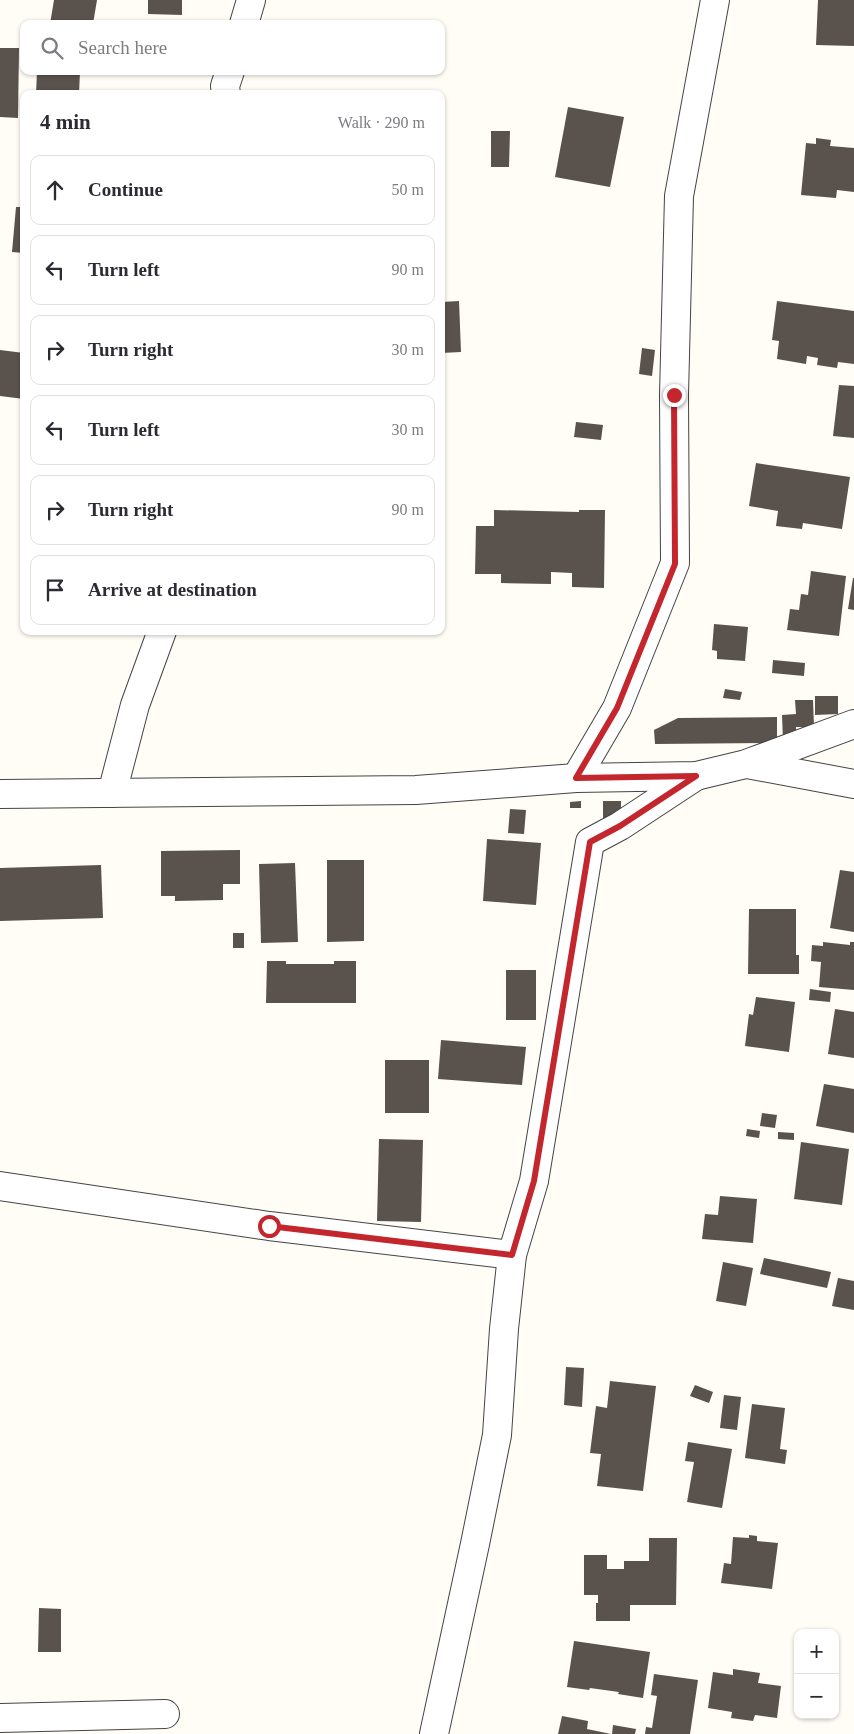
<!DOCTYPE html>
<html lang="en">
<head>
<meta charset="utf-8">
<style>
  body { margin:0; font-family:Georgia,serif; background:#f2f2f3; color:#2b2b33 }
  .controls { position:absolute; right:15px; bottom:15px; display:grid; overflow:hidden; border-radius:10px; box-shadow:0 1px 4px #0004 }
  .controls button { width:45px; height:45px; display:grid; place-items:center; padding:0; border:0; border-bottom:1px solid #e1e1e2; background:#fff; color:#2b2b33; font:25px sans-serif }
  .stop { position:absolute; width:15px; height:15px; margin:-11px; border:4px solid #c4262e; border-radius:50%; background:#fff }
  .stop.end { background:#c4262e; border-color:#fff; box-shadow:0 1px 5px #0008 }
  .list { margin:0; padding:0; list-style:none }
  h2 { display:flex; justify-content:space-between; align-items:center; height:65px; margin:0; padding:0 20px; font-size:21px }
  h2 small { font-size:16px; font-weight:400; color:#7c7c81 }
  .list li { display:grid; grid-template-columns:32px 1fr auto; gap:15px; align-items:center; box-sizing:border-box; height:70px; margin:0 10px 10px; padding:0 10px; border:1px solid #e1e1e2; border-radius:10px }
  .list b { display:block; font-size:19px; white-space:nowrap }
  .list em { font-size:16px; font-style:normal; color:#7c7c81 }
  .icon { flex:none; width:28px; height:28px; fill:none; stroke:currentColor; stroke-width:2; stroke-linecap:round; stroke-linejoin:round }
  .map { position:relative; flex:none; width:854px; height:1734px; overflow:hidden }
  .search { position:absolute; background:#fff; box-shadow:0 1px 4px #0004; left:20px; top:20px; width:425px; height:55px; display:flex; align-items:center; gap:12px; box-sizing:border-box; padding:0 18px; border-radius:10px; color:#7c7c81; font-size:19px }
  .panel { position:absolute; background:#fff; box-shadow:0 1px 4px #0004; left:20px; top:90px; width:425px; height:545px; border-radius:10px }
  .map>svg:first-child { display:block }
  .building { fill:#5a524d }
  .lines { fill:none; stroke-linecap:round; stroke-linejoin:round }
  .street-casing { stroke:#444; stroke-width:30 }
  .street { stroke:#fff; stroke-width:28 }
  .route { stroke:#c4262e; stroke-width:6 }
</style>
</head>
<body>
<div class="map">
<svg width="854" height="1734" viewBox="0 0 854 1734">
  <rect width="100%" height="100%" fill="#fffdf5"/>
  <!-- building -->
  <g class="building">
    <path d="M54,0H97L93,24H50Z"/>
    <path d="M148,0H182V15L148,14Z"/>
    <path d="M818,0H854V46L816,45Z"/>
    <path d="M0,48H19L18,118L0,117Z"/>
    <path d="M37,71H80L79,94H36Z"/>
    <path d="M568,107L624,117L610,187L555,177Z"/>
    <path d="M491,131H510L509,167H491Z"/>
    <path d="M816,138L831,140L830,146L854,148V192L837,190L836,198L801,195L806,143L816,144Z"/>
    <path d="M16,207H24V253L12,252Z"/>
    <path d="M459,301L461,352L441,353V302Z"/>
    <path d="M777,301L854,311V364L838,362L837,368L817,365L818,358L807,356L806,364L777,359L779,341L772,340Z"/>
    <path d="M642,348L655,350L652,376L639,374Z"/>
    <path d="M0,350L24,353V399L0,396Z"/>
    <path d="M839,385L854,386V438L833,436Z"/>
    <path d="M576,422L603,425L601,440L574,437Z"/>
    <path d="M756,463L850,477L842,529L803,523L802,529L776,526L778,511L749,506Z"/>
    <path d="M494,510L579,512V510H605L604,588L572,587V573L551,572V584L501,583V574H475L476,526H494Z"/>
    <path d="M811,571L846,576L839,636L787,630L790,609L799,610L801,594L808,595Z"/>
    <path d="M853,578H854V610L848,609Z"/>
    <path d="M714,624L748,627L745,661L717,659V651L712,650Z"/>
    <path d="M773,660L805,663L804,676L772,673Z"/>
    <path d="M725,689L742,692L740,700L723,698Z"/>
    <path d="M815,696H838V714L815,715Z"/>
    <path d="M795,700H813L814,727H796V740L783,741L782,715L796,714Z"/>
    <path d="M777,717V743L655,744L654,730L678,718Z"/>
    <path d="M581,801V808H570V802Z"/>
    <rect x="603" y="801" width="18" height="18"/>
    <path d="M510,809L526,810L524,834L508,833Z"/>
    <path d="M487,839L541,843L536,905L483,901Z"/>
    <path d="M240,850V884H223V900L175,901V896H161V851Z"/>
    <path d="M327,860H364V941L327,942Z"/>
    <path d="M295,863L298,942L261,943L259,864Z"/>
    <path d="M101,865L103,918L0,921V868Z"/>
    <path d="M840,870L854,872V932L830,928Z"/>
    <path d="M749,909H796V955H799V974H748Z"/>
    <rect x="233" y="933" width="11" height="15"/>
    <path d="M823,942L850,945V942H854V990L819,987L821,962L811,961L812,945L823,946Z"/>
    <path d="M267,961H286V964H334V961H356V1003H266Z"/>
    <rect x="506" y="970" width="30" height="50"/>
    <path d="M810,989L831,992L830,1002L809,1000Z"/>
    <path d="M756,997L795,1002L789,1052L745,1046L749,1014L753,1015Z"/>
    <path d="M835,1009L854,1012V1058L828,1054Z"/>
    <path d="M441,1040L526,1047L522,1085L438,1079Z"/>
    <rect x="385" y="1060" width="44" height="53"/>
    <path d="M824,1084L854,1089V1133L816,1126Z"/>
    <path d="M762,1113L777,1115L775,1128L760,1126Z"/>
    <path d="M747,1129L760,1131L759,1138L746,1136Z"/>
    <path d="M778,1132L794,1133V1140L778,1139Z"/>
    <path d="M379,1139L423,1140L421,1222L377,1221Z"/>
    <path d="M801,1142L849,1149L842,1205L794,1199Z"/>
    <path d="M720,1196L757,1199L753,1243L702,1239L705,1214L718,1215Z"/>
    <path d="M764,1258L831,1272L827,1288L760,1274Z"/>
    <path d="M723,1262L753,1268L746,1306L716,1301Z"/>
    <path d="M838,1278L854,1281V1310L832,1306Z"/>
    <path d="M566,1367L584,1368L582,1407L564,1405Z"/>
    <path d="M610,1381L656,1386L643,1491L597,1486L601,1454L590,1453L596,1406L607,1408Z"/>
    <path d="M695,1385L713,1392L709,1403L690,1396Z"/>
    <path d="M724,1395L741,1397L737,1430L720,1428Z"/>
    <path d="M752,1404L785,1408L780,1449L787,1450L785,1464L745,1458Z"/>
    <path d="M688,1442L732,1449L722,1508L687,1502L694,1462L685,1461Z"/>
    <path d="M749,1535L757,1536V1541L778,1543L772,1589L721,1583L724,1563L731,1564L733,1537L749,1538Z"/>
    <path d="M649,1538H677L676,1605H630V1621H596V1603H598V1595H584V1555H607V1569H624V1561H649Z"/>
    <path d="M39,1608L61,1609V1652H38Z"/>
    <path d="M574,1641L650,1652L643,1698L618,1694L619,1692L590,1688L589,1690L567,1687Z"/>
    <path d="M733,1669L760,1673L758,1683L781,1686L777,1718L755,1715L753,1721L731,1718L732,1712L708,1708L713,1672L733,1675Z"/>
    <path d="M654,1674L698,1680L690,1734H645L646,1727L652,1728L657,1696L651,1695Z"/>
    <path d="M562,1716L588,1721L587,1729L611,1734H558Z"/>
    <path d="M613,1725L636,1729L635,1734H612Z"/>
  </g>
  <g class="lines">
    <defs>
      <g id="street">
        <path d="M244,24L251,0"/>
        <path d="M226,94L225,86L230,71"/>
        <path d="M747,764L854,784"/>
        <path d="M576,778L617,708L675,563L674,395L679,196L715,0"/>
        <path d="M112,793L135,705L162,631"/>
        <path d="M0,794L416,790L576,778L696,776L746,764L854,724"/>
        <path d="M0,1186L269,1226L512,1255"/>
        <path d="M0,1718L165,1714"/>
        <path d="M434,1734L475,1544L497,1435L504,1329L512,1255L534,1181L590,842L620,826L696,776"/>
      </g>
    </defs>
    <!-- street casing -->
    <use href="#street" class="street-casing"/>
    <!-- street -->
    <use href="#street" class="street"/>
  </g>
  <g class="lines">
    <!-- route -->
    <path class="route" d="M269,1226L512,1255L534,1181L590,842L620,826L696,776L576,778L617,708L675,564L674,395"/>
  </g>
</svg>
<div class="controls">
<button>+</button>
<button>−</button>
</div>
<div class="stop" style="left:269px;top:1226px"></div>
<div class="stop end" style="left:674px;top:395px"></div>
<div class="search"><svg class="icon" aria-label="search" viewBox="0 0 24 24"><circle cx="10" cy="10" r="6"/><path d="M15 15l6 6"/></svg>Search here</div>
<section class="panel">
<h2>4 min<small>Walk · 290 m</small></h2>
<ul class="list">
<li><svg class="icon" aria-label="ahead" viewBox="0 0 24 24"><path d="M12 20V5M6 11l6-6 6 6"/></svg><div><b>Continue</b></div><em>50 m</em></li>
<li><svg class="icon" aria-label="left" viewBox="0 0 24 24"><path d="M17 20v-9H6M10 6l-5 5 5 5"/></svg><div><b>Turn left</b></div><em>90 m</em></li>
<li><svg class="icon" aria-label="right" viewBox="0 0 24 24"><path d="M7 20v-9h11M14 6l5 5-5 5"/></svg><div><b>Turn right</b></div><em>30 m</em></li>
<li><svg class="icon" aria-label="left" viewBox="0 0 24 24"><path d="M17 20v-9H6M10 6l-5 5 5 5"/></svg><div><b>Turn left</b></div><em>30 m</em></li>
<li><svg class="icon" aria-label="right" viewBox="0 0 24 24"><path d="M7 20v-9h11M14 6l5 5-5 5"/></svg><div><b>Turn right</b></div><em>90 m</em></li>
<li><svg class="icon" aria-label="arrive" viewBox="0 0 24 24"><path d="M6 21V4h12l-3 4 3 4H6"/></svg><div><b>Arrive at destination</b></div></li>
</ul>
</section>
</div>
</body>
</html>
